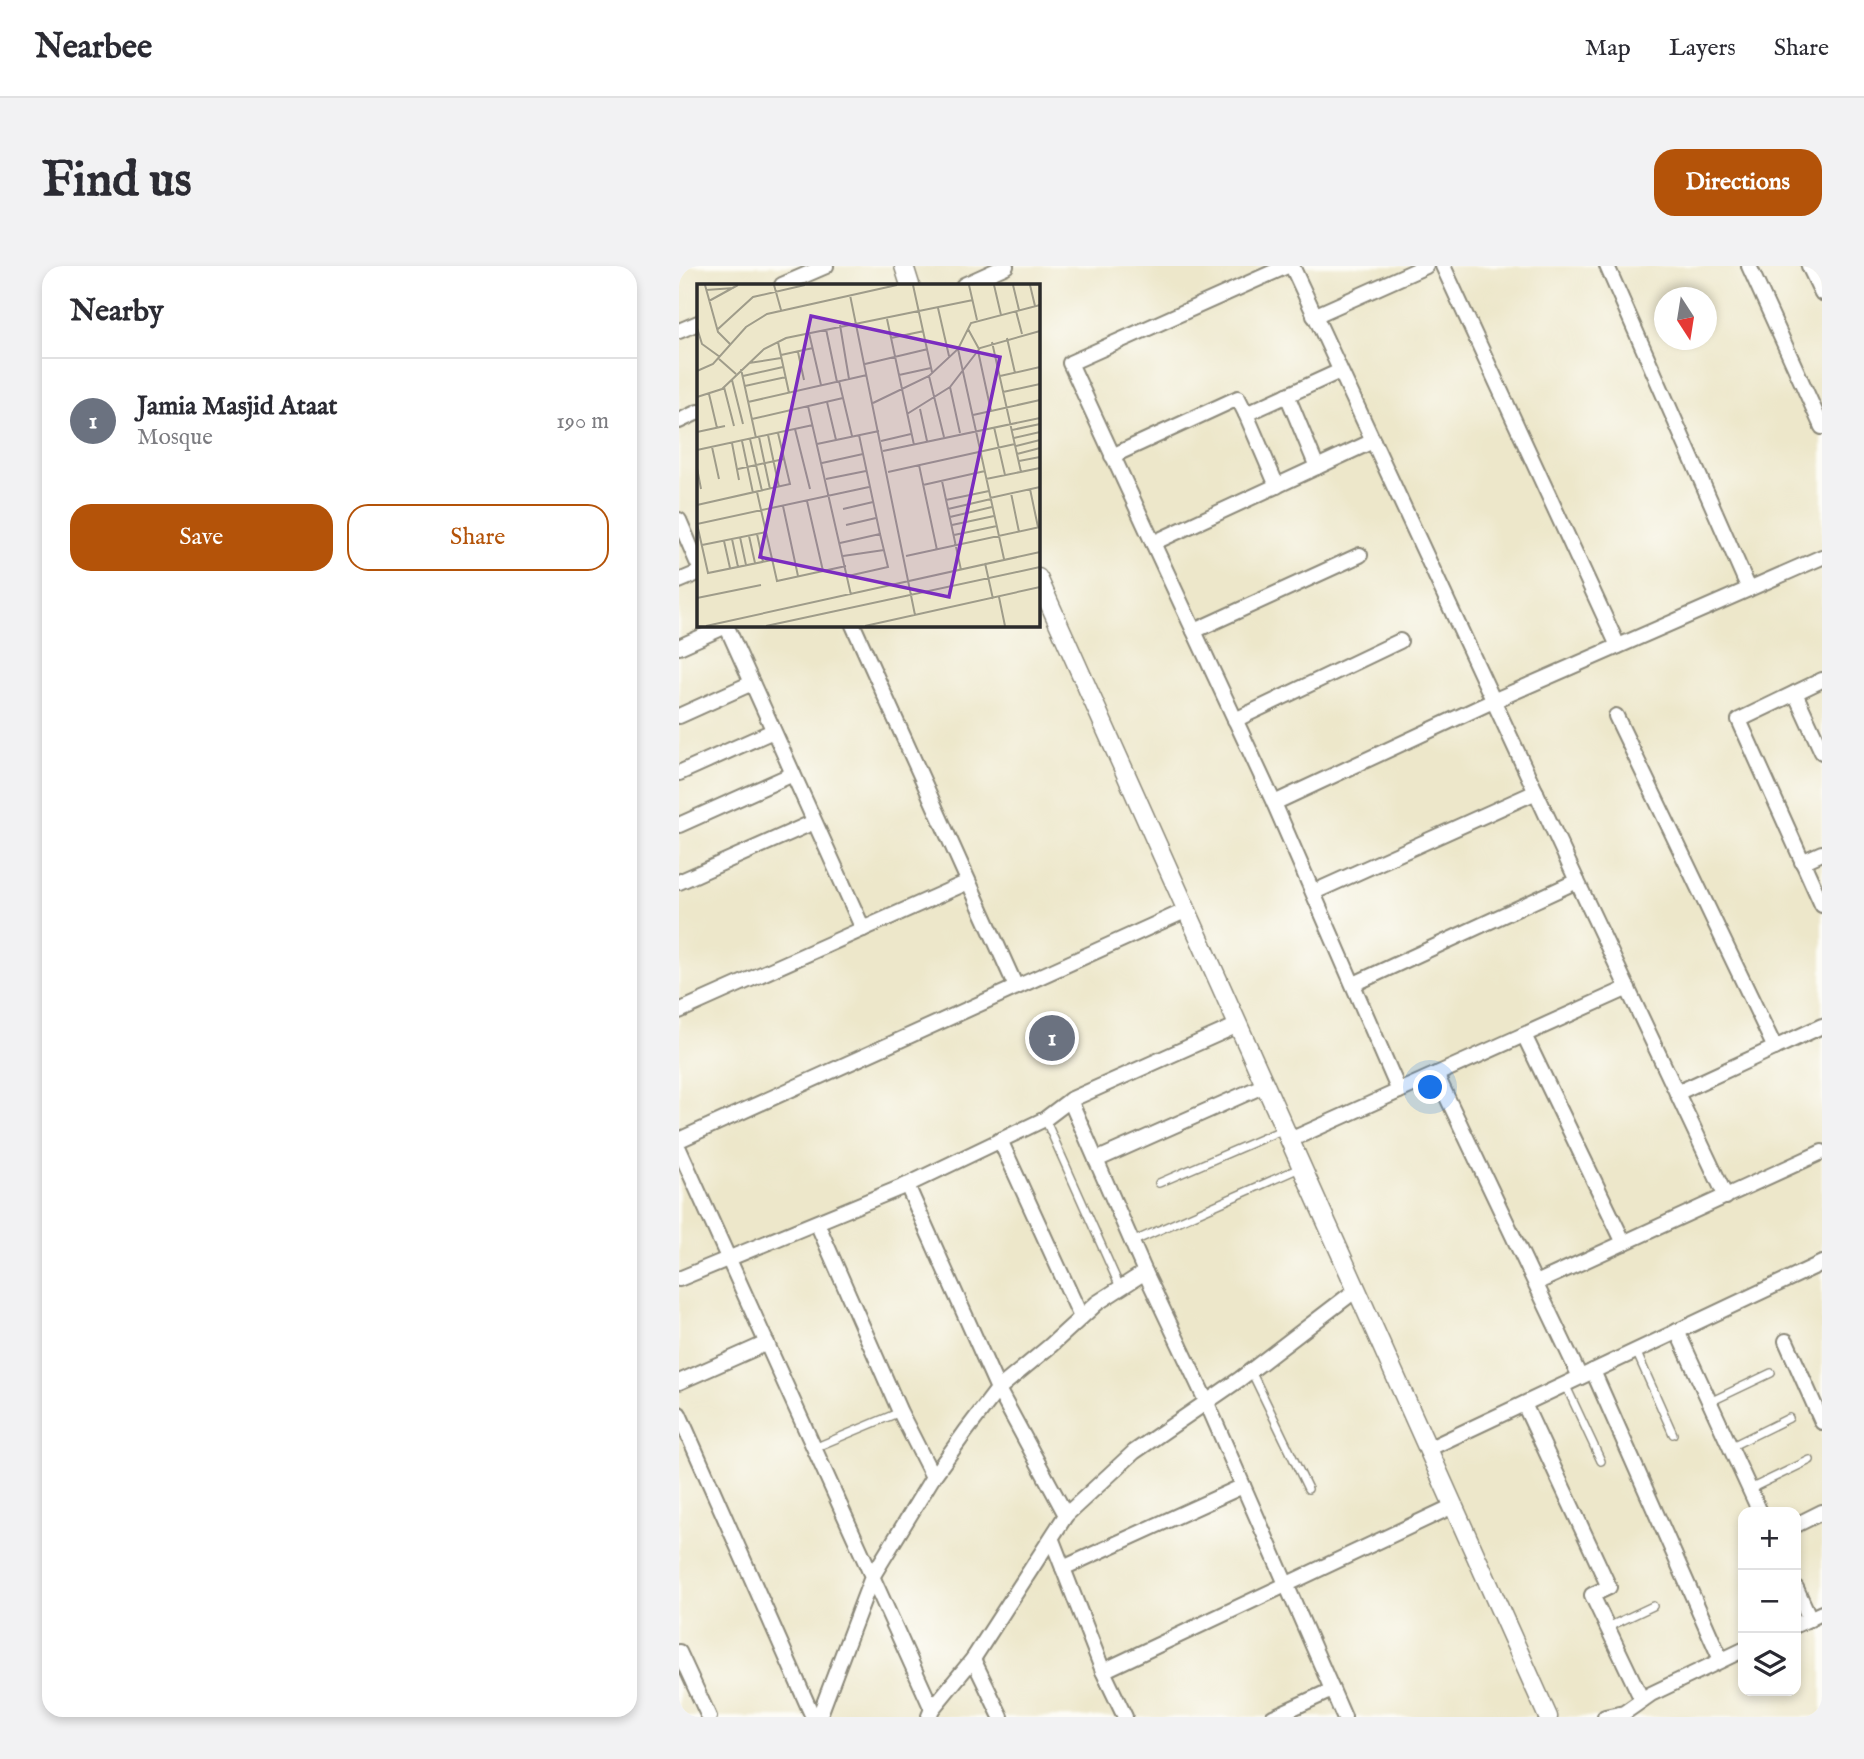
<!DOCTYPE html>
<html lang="en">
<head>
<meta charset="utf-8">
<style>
  body { margin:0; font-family:"IM FELL English",serif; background:#f2f2f3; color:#2b2b33 }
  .controls { position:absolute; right:21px; bottom:21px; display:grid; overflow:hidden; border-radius:14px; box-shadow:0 4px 10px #0003 }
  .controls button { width:63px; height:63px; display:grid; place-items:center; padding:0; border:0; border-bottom:2px solid #e1e1e2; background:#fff; color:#2b2b33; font:35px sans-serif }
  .compass { position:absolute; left:975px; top:21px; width:63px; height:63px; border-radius:50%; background:#fff; box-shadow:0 4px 10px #0003; rotate:168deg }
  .you { position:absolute; left:752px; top:822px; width:24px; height:24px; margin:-18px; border:5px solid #fff; border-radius:50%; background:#1a73e8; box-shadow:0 0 0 10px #1a73e833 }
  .badge { display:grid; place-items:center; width:46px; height:46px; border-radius:50%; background:#b45309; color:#fff; font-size:23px; font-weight:700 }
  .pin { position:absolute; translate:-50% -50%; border:4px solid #fff; box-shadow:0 2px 7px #0006 }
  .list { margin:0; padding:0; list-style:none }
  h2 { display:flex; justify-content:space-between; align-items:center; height:91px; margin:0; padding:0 28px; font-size:30px }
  h2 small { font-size:23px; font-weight:400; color:#7c7c81 }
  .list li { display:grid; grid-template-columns:46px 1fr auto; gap:21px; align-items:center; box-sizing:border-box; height:126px; padding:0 28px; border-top:2px solid #e1e1e2 }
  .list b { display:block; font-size:26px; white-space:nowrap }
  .list p { margin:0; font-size:23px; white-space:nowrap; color:#7c7c81 }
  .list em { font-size:23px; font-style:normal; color:#7c7c81 }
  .actions { display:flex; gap:14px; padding:21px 28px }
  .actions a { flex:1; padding:16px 0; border:2px solid #b45309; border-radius:21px; text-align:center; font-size:24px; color:#b45309 }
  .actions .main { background:#b45309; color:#fff }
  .icon { flex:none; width:38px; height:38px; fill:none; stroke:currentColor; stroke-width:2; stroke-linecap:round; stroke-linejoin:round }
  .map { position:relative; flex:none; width:1143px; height:1451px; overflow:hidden; border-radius:21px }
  header { display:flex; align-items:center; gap:42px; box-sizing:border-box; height:98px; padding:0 35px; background:#fff; border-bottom:2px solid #e1e1e2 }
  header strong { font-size:33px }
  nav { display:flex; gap:38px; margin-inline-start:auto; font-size:24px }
  .intro { display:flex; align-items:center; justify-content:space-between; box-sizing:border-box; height:168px; padding:0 42px }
  h1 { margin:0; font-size:49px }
  .button { padding:18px 32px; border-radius:21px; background:#b45309; color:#fff; font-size:24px; font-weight:700 }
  main { display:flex; gap:42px; padding:0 42px }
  aside { flex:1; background:#fff; border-radius:21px; box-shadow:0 4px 10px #0003 }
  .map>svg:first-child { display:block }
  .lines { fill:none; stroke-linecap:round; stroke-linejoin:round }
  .service-casing { stroke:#8c897a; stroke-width:10 }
  .minor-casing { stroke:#8c897a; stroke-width:18 }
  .tertiary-casing { stroke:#8c897a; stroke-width:21 }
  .service { stroke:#fff; stroke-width:7 }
  .minor { stroke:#fff; stroke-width:14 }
  .tertiary { stroke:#fff; stroke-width:18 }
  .inset-road { fill:none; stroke:#9f9c8a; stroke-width:2 }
  .view { fill:#7b2cbf; fill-opacity:0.15; stroke:#7b2cbf; stroke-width:3.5 }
  .inset-edge { fill:none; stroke:#2b2b2b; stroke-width:3.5 }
</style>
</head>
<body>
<header>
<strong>Nearbee</strong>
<nav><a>Map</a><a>Layers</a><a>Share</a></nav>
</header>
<div class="intro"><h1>Find us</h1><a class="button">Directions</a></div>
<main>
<aside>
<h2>Nearby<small></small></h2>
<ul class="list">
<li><span class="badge" style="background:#6b7280">1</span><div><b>Jamia Masjid Ataat</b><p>Mosque</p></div><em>190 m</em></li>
</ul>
<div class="actions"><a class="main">Save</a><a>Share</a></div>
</aside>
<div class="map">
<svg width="1143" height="1451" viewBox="0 0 1143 1451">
  <rect width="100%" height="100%" fill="#fdfcf7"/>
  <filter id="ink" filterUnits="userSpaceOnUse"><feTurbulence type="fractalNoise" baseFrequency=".0143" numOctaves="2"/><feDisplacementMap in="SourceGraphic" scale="14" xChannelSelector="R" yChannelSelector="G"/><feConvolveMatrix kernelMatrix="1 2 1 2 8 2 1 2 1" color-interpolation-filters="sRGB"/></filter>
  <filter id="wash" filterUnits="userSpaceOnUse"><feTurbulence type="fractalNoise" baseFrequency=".00686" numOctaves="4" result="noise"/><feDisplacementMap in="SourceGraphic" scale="28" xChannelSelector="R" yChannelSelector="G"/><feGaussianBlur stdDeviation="1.57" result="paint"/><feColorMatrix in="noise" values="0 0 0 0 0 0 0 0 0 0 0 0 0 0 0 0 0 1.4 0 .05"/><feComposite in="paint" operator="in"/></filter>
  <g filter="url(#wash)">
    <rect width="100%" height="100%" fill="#ede7ca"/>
  </g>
  <g filter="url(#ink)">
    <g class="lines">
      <defs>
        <g id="service">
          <path d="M366,853L441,1021"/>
          <path d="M480,917L605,863"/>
          <path d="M453,976L623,901"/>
          <path d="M957,1085L994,1168"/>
          <path d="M572,1105L629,1223"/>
          <path d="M886,1118L922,1195"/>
          <path d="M1031,1136L1092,1107"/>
          <path d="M1051,1181L1110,1152"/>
          <path d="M135,1182L221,1146"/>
          <path d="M1071,1223L1131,1194"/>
          <path d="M929,1361L974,1340"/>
        </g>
        <g id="minor">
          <path d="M613,0L898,615L1047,931"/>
          <path d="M764,0L939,380"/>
          <path d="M928,0L1070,323"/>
          <path d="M1070,0L1143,161"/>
          <path d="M1130,0L1143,27"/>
          <path d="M103,19L147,0"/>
          <path d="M285,19L327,0"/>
          <path d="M635,50L747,0"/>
          <path d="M0,65L19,57"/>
          <path d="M608,129L638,201"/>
          <path d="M567,148L598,220"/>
          <path d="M0,155L19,146"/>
          <path d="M694,175L474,277L595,537L720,825"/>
          <path d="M433,190L559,132L567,148L661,105"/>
          <path d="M0,254L19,298"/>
          <path d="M474,277L391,97L608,0"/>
          <path d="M0,315L19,307"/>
          <path d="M47,359L184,663"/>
          <path d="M174,359L337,721"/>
          <path d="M515,365L681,289"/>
          <path d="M0,381L47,360"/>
          <path d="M1143,414L1060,454L1143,639"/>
          <path d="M1116,427L1143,486"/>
          <path d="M0,450L73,417"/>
          <path d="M937,450L1096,782"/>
          <path d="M556,454L721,375"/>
          <path d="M0,507L94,465"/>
          <path d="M595,537L814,435L1143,291"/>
          <path d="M0,559L114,508"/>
          <path d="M1123,596L1143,587"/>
          <path d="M0,616L135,556"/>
          <path d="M635,626L857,526"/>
          <path d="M675,718L898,615"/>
          <path d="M0,745L289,616"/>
          <path d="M845,769L945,977"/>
          <path d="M757,808L901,1111"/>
          <path d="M998,827L1143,760"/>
          <path d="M391,834L466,1006L528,1137L665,1451"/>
          <path d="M0,874L508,644"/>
          <path d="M321,874L402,1051"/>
          <path d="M611,874L949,722"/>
          <path d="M0,883L253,1443"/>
          <path d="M417,894L586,819"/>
          <path d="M228,919L319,1123L387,1249"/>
          <path d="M138,957L221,1146L254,1211"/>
          <path d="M0,1013L228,919L366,853L391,834L559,759"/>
          <path d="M857,1017L1143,886"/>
          <path d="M998,1065L1081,1246"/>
          <path d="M1107,1075L1143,1156"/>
          <path d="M914,1105L1042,1394"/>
          <path d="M0,1116L88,1077"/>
          <path d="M845,1138L930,1321L913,1329L963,1434"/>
          <path d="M0,1148L134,1451"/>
          <path d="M749,1183L1143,997"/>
          <path d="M1117,1259L1143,1246"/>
          <path d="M373,1274L424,1405L446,1451"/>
          <path d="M384,1302L564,1220"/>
          <path d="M1117,1322L1131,1353"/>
          <path d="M1117,1359L1143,1347"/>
          <path d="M0,1386L30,1451"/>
          <path d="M294,1393L322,1451"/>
          <path d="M424,1405L774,1240"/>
          <path d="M250,1450L253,1443L294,1393L387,1249L455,1186L561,1113L677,1024"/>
          <path d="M140,1451L193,1311L254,1211L287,1165L319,1123L371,1080L418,1037L466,1006"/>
          <path d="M594,1451L653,1424"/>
          <path d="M926,1451L945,1447L972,1428L1064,1384"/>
        </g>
        <g id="tertiary">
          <path d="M225,0L231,19"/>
          <path d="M359,312L869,1451"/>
        </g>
      </defs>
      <!-- service casing -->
      <use href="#service" class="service-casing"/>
      <!-- minor casing -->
      <use href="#minor" class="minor-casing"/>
      <!-- tertiary casing -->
      <use href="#tertiary" class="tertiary-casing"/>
      <!-- service -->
      <use href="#service" class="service"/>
      <!-- minor -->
      <use href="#minor" class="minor"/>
      <!-- tertiary -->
      <use href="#tertiary" class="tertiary"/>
    </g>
  </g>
  <!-- overview -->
  <g transform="translate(18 18)">
    <rect width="343" height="343" fill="#ede7ca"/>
    <path class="inset-road" d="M8,1L21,48L34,61M77,1L84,26M216,1L235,88M272,1L280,36M297,1L304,31M316,1L322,26M333,1L338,22M9,6L37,4M153,11L218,331M12,17L41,1M241,24L252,72M319,27L325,50M190,35L217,161M143,41L152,95M0,44L5,60L23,73M21,45L56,13L108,1M129,45L140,98M271,45L282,65M112,49L124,101M194,54L227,47M310,54L318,89M81,58L92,109M295,58L324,188M261,65L307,275M281,67L294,127M101,68L107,96M84,71L116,64M22,75L39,90M52,79L84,74M168,80L231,65M44,85L59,154M0,87L16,80L49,43L70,30L200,1M202,91L234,84M46,92L86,83M232,92L247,153M303,92L343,83M35,96L46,140M142,97L155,152M48,102L89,93M27,103L37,142M253,103L263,149M306,108L343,100M12,110L20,144M0,113L25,105L67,65L89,54L276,16M51,118L170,91M130,118L139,156M176,119L232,92L261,65L274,39L343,21M111,122L154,311M223,125L230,157M210,130L253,103L283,64L343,47M276,131L343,116M55,135L146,114M297,143L308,191M98,145L113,205M315,146L343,140M0,148L28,142M71,151L82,203M62,153L73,205M317,154L343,148M53,155L65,207M45,157L56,209M184,157L214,150M35,159L42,196M120,160L182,147M319,162L343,156M15,163L22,195M0,166L116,141M186,167L343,134M320,170L343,164M322,177L343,173M125,179L166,170M222,181L240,266M0,184L4,205M41,185L87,175M191,188L318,160M129,195L169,187M289,195L343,184M245,197L264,286M226,201L288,187M333,205L341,243M60,208L80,297L149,282M314,209L322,248M293,214L343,203M249,216L292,207M110,217L126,287M0,221L93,200L81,149M86,222L101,292M146,225L176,218M251,225L294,215M253,233L295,223M149,241L179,234M255,241L297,232M60,250L66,278M257,251L300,242M52,252L58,279M43,253L49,281M35,255L41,283M27,257L33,284M143,259L183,250L162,151M5,261L69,248M146,272L187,266M209,272L343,243M75,276L11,289L0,240L172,203M288,279L296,315M151,292L191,283L183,250M302,313L308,342M0,314L64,301M9,342L343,268M69,342L343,283M168,342L343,303"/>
    <path class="view" d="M114,32L303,73L252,313L63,273Z"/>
    <rect width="343" height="343" class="inset-edge"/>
  </g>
</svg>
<div class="controls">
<button>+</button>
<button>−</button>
<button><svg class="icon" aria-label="layers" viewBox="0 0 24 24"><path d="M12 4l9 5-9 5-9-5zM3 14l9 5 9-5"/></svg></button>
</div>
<svg class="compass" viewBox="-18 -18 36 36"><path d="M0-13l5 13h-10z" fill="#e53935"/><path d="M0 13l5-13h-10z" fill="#7c7c81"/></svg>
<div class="you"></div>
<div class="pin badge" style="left:373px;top:772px;background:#6b7280">1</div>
</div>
</main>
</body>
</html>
